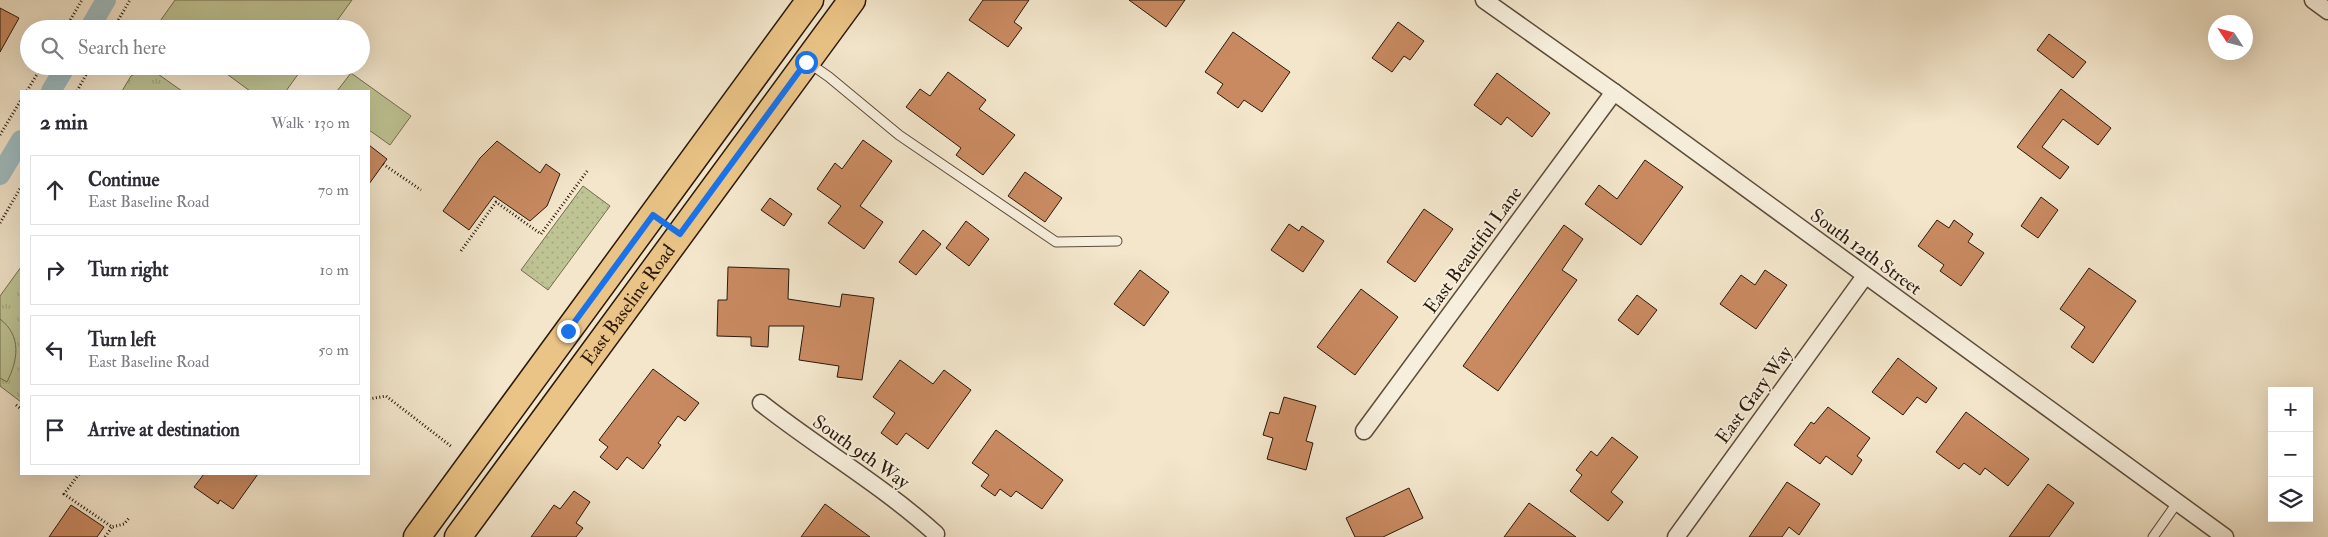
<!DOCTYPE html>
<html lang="en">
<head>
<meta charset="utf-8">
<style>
  body { margin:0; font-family:"IM FELL Double Pica",serif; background:#f2f2f3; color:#2b2b33 }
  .controls { position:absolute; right:15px; bottom:15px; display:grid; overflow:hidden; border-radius:0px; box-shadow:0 5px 20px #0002 }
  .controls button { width:45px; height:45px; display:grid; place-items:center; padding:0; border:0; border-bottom:1px solid #e1e1e2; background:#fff; color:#2b2b33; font:25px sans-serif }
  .compass { position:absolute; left:2208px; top:15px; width:45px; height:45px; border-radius:50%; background:#fff; box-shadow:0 5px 20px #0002; rotate:306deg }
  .stop { position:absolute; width:15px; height:15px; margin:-11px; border:4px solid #1a73e8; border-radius:50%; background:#fff }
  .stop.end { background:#1a73e8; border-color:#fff; box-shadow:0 1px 5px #0008 }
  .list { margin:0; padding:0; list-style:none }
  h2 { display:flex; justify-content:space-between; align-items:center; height:65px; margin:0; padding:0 20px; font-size:21px }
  h2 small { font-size:16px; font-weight:400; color:#7c7c81 }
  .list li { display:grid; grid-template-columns:32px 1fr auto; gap:15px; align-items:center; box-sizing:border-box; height:70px; margin:0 10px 10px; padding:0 10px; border:1px solid #e1e1e2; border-radius:0px }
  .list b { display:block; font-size:19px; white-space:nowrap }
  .list p { margin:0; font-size:16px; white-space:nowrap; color:#7c7c81 }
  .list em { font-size:16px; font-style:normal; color:#7c7c81 }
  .icon { flex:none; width:28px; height:28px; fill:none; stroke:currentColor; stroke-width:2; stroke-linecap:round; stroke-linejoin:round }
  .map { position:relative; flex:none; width:2328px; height:537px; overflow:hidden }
  .search { position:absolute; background:#fff; box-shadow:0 5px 20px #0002; left:20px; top:20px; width:350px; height:55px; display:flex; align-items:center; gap:12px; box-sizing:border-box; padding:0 18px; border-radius:28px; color:#7c7c81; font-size:19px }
  .panel { position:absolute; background:#fff; box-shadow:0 5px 20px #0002; left:20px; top:90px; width:350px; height:385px; border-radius:0px }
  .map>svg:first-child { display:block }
  .grass { fill:url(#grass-dots); stroke:#746e50 }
  .park { fill:url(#park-tufts); stroke:#746e50 }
  .garden { fill:#bfc494; stroke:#746e50 }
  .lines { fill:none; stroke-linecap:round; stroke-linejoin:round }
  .canal { stroke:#a0bdc1; stroke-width:20 }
  .building { fill:#c98a61; stroke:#2a190b }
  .service-casing { stroke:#5c4c3b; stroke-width:11 }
  .minor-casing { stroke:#5c4c3b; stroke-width:19 }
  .primary-casing { stroke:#2a190b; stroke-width:29 }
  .path { stroke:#2a190b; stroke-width:3; stroke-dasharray:1 2.5; stroke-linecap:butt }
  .service { stroke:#f7efdd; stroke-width:9 }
  .minor { stroke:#f7efdd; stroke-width:16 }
  .primary { stroke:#eac386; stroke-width:26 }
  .route { stroke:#1a73e8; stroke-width:6 }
  .labels { text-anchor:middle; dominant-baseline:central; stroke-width:4; stroke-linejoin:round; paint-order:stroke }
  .street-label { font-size:19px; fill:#2a190b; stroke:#f7efdd }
</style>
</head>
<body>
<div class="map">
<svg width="2328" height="537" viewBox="0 0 2328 537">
  <defs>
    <pattern id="grass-dots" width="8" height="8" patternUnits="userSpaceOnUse" patternTransform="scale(1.25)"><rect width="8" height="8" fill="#bfc494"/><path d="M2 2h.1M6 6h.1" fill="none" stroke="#a4a87e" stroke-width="1.8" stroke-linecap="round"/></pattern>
    <pattern id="park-tufts" width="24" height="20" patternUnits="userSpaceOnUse" patternTransform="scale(1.25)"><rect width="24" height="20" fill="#bfc494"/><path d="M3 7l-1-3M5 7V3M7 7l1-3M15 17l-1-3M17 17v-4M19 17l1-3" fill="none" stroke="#a4a87e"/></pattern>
  </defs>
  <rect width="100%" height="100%" fill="#f3e6cb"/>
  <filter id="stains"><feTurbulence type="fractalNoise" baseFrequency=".004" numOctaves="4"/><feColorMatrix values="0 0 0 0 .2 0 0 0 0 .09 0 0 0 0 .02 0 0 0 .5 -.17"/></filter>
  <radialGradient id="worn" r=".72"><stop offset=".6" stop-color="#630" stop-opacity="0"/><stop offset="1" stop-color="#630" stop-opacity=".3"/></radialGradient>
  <!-- grass -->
  <path class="grass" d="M583,186L610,206L548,290L521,270Z"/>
  <!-- park -->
  <g class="park">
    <path d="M148,67L182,91H122L131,76Z"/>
    <path d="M21,267V402L0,386V296Z"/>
  </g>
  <!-- garden -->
  <g class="garden">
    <path d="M175,0H352L331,29H164L158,24Z"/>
    <path d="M216,66H304L286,91H250Z"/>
    <path d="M351,73L411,116L390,145L369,130V91H337Z"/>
    <path d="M0,319C22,336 18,360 7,382L0,378Z"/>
  </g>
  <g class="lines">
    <!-- canal -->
    <g class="canal">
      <path d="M89,29L106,0"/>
      <path d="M51,91L66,66"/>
      <path d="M0,175L21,140"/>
    </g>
  </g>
  <!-- building -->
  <g class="building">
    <path d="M983,0H1029L1014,22L1022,28L1008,47L969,20Z"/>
    <path d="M1129,0H1185L1166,27Z"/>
    <path d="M0,8L19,18L0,52Z"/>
    <path d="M1398,22L1424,41L1410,60L1404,56L1392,72L1372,58Z"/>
    <path d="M1233,32L1290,72L1262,112L1244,100L1238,108L1217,93L1223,84L1205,72Z"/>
    <path d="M2049,34L2086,62L2073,78L2037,50Z"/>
    <path d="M948,72L986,100L979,109L1015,135L983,175L956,155L961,148L906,107L920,89L930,96Z"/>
    <path d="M1497,73L1550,113L1532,137L1507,117L1501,125L1474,105Z"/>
    <path d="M2061,89L2111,128L2098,145L2063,119L2042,147L2069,167L2060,179L2017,147Z"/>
    <path d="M863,140L892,161L860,206L883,222L864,249L828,223L841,206L817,189L835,163L842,169Z"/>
    <path d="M497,141L540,173L546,164L560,174L547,206L530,221L494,196L469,230L443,211L480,158Z"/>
    <path d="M369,145L387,159L369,184Z"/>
    <path d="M1645,160L1683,187L1641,245L1585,204L1599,185L1617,199Z"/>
    <path d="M1025,172L1062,198L1045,222L1008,196Z"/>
    <path d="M2041,197L2058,210L2038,238L2021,226Z"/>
    <path d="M770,198L792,214L784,226L761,210Z"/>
    <path d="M1424,209L1453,229L1415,282L1387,262Z"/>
    <path d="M1937,220L1949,228L1954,220L1973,234L1968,242L1984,253L1961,286L1940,271L1944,265L1918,246Z"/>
    <path d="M966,221L989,239L969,266L946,248Z"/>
    <path d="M1289,224L1299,231L1302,226L1324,241L1303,272L1271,250Z"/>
    <path d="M1564,225L1583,239L1562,270L1577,280L1498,391L1463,366Z"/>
    <path d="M923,230L941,244L916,275L899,262Z"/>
    <path d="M728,267L789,269L788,299L840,307L842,294L874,298L862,380L837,377L839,366L799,360L804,326H769L768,347L751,346V337L717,336L718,300H727Z"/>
    <path d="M2089,268L2136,301L2093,363L2071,347L2085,327L2060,309Z"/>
    <path d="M1140,270L1169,292L1144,326L1114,304Z"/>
    <path d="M1765,270L1787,285L1756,329L1720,304L1741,275L1755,285Z"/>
    <path d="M1361,289L1398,317L1355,375L1317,347Z"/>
    <path d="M1637,295L1657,310L1638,335L1618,320Z"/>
    <path d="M1898,358L1937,388L1926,403L1917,397L1903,415L1872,392Z"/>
    <path d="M900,360L933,384L944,370L971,390L928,449L906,433L897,445L881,433L895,413L873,397Z"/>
    <path d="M653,369L699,403L685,421L678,416L658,443L661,445L643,469L627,457L617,470L600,457L608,447L599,440Z"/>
    <path d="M1284,397L1316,406L1306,441L1313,443L1306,470L1267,459L1273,438L1263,435L1270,412L1279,414Z"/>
    <path d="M1828,407L1870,438L1857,456L1862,460L1852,475L1826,456L1820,464L1794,445L1811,422L1814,424Z"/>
    <path d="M1966,412L2029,459L2008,486L1985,468L1980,475L1964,463L1959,469L1936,452Z"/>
    <path d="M996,430L1063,480L1042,509L1016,491L1011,497L1000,489L995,496L981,486L989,475L972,463Z"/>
    <path d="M1612,437L1638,457L1611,492L1623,502L1608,521L1570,491L1582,475L1576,470L1591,451L1597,456Z"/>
    <path d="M204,474H258L233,509L220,500L218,504L194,487Z"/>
    <path d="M1787,482L1820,504L1799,535L1789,527L1782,537H1749Z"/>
    <path d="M2048,484L2074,503L2049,537H2009Z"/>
    <path d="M1409,488L1423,518L1383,537H1355L1346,518Z"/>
    <path d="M574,491L590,502L576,523L583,528L576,537H531L554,505L560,509Z"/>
    <path d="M1529,503L1576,537H1504Z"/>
    <path d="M825,504L870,537H801Z"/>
    <path d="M71,505L104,527L97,537H49Z"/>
  </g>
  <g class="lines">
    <defs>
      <g id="service">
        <path d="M809,63L829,77L899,135L1056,242L1117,241"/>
        <path d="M2153,537L2177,503"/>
      </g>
      <g id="minor">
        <path d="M1484,0L1614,92L2225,537"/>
        <path d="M2313,0L2328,11"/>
        <path d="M761,403C818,448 882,485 936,534L935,537"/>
        <path d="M1364,431L1614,92"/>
        <path d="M1676,537L1865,276"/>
      </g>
      <g id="primary">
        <path d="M417,537L810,0"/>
        <path id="s1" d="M458,537L852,0"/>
      </g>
    </defs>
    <!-- service casing -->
    <use href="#service" class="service-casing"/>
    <!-- minor casing -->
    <use href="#minor" class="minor-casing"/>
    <!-- primary casing -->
    <use href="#primary" class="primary-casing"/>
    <!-- path -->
    <g class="path">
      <path d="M65,29L82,0"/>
      <path d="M113,29L130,0"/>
      <path d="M27,91L42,66"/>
      <path d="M77,91L91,66"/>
      <path d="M0,135L21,100"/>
      <path d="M383,164L421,190"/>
      <path d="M0,223L21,187"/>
      <path d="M461,251L496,202L541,234L588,170"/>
      <path d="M369,399L386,396L452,447"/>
      <path d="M16,405L21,409"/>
      <path d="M79,474L64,494L112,527L124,524L129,518"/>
      <path d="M105,537L112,527"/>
    </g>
    <!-- service -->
    <use href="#service" class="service"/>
    <!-- minor -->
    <use href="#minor" class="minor"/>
    <!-- primary -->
    <use href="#primary" class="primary"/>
  </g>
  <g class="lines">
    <!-- route -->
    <path class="route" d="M568,331L653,215L680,234L806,62"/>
  </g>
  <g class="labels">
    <!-- street labels -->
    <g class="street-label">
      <text transform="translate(1473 250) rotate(-54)">East Beautiful Lane</text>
      <text transform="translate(1866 252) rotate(36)">South 12th Street</text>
      <text stroke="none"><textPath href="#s1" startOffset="288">East Baseline Road</textPath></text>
      <text transform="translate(1754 395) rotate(-54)">East Gary Way</text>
      <text transform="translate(861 452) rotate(35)">South 9th Way</text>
    </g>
  </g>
  <rect width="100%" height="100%" filter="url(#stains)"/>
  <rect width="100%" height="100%" fill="url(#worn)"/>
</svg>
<div class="controls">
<button>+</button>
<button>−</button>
<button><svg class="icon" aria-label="layers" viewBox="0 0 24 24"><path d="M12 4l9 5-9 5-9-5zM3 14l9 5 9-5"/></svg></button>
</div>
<svg class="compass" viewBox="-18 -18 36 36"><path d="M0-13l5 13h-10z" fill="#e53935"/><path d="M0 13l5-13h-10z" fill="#7c7c81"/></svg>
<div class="stop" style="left:806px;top:62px"></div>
<div class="stop end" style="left:568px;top:331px"></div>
<div class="search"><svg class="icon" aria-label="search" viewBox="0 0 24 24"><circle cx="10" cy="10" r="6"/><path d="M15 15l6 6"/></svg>Search here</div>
<section class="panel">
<h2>2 min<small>Walk · 130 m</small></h2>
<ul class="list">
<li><svg class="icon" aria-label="ahead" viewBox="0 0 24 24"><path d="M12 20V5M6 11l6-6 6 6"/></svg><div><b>Continue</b><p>East Baseline Road</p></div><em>70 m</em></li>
<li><svg class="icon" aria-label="right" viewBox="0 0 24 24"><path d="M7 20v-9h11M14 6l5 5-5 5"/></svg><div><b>Turn right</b></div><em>10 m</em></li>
<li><svg class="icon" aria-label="left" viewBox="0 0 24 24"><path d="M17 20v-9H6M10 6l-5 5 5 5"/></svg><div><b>Turn left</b><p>East Baseline Road</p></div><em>50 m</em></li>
<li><svg class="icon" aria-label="arrive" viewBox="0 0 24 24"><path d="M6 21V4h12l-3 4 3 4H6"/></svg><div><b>Arrive at destination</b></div></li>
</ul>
</section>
</div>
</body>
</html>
